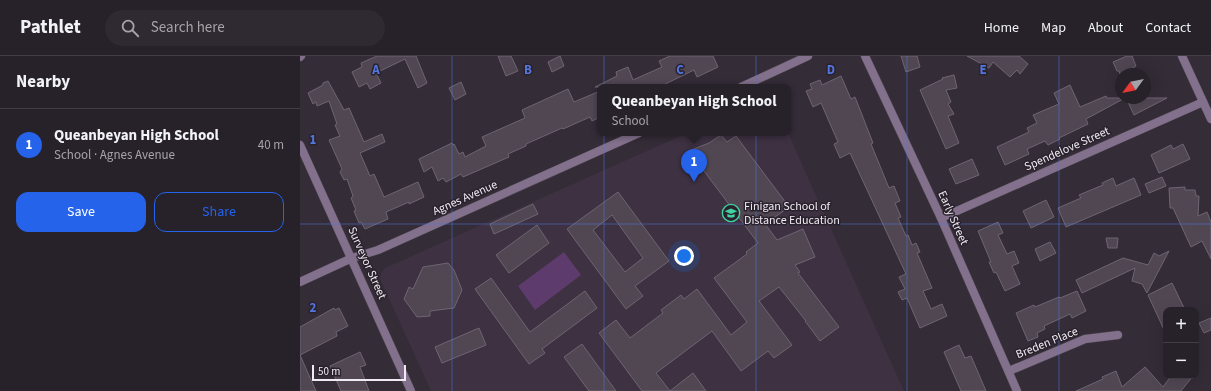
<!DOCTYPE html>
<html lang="en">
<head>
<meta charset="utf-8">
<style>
  body { margin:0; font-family:"Source Sans 3",sans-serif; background:#2f2931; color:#f1f3f6 }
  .controls { position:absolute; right:12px; bottom:12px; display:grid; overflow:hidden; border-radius:8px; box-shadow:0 4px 16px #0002 }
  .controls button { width:36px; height:36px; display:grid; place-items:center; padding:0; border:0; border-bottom:1px solid #433e46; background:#272129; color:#f1f3f6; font:20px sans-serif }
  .compass { position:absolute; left:815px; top:12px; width:36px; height:36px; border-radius:50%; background:#272129; box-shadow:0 4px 16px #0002; rotate:237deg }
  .scale { position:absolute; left:12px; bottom:10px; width:94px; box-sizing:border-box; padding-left:4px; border:2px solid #f0ebf2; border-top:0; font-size:11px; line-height:14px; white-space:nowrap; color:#f0ebf2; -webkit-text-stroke:3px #2a222d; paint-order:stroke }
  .you { position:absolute; left:384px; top:200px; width:14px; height:14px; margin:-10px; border:3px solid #fff; border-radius:50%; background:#1a73e8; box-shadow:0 0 0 6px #1a73e833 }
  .badge { display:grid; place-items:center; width:26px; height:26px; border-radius:50%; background:#2563eb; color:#fff; font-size:13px; font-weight:700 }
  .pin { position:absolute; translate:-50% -33px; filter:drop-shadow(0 1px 2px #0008) }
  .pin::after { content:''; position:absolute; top:21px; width:14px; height:12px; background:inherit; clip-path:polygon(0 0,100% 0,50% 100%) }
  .popup { position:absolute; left:297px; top:28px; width:194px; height:52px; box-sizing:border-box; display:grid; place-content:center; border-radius:8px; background:#272129; filter:drop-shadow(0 1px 3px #0005); font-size:13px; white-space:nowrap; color:#a4a3a8 }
  .popup b { font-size:15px; color:#f1f3f6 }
  .popup::after { content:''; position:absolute; left:50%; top:100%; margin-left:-8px; border:8px solid transparent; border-top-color:#272129 }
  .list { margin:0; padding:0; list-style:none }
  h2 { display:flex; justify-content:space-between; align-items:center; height:52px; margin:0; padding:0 16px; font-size:17px }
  h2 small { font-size:13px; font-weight:400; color:#a4a3a8 }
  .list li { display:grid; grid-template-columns:26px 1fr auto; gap:12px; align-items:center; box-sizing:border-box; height:72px; padding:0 16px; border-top:1px solid #433e46 }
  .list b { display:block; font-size:15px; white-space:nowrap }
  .list p { margin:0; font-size:13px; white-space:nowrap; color:#a4a3a8 }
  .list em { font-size:13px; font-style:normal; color:#a4a3a8 }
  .actions { display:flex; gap:8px; padding:12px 16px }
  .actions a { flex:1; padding:9px 0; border:1px solid #2563eb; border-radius:12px; text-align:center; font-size:14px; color:#2563eb }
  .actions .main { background:#2563eb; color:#fff }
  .icon { flex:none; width:22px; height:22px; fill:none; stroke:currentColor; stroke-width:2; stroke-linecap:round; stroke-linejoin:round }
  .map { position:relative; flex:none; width:911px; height:335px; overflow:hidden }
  header { display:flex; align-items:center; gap:24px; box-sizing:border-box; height:56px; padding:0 20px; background:#272129; border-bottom:1px solid #433e46 }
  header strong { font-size:19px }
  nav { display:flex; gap:22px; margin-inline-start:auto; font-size:14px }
  .search { width:280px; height:36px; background:#2f2931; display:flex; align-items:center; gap:10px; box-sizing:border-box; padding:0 14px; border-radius:22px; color:#a4a3a8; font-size:15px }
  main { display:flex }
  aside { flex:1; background:#272129 }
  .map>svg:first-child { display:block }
  .built { fill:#3d3142 }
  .green { fill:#5d3b6c }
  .building { fill:#504753; stroke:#6e6572; fill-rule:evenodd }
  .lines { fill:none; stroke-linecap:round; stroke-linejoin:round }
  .minor-casing { stroke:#524b55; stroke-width:9 }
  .tertiary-casing { stroke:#524b55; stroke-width:9 }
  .minor { stroke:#83708c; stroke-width:8 }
  .tertiary { stroke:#83708c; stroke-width:8 }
  .grid { fill:none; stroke:#5275de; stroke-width:1; stroke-opacity:0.55 }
  .labels { text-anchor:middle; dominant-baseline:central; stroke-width:3; stroke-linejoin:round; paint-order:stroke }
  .street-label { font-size:12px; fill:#f0ebf2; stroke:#2a222d }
  .poi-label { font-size:12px; fill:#f0ebf2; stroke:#2a222d; text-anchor:start }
  .grid-label { font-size:13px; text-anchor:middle; font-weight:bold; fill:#5275de; stroke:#2a222d; stroke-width:3; stroke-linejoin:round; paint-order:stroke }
</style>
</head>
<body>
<header>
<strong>Pathlet</strong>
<div class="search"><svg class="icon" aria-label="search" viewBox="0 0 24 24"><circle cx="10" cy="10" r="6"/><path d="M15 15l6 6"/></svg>Search here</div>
<nav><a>Home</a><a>Map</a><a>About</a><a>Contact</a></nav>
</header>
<main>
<aside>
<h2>Nearby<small></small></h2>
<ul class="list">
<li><span class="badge">1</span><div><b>Queanbeyan High School</b><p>School · Agnes Avenue</p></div><em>40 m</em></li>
</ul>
<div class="actions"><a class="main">Save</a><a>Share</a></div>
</aside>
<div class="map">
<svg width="911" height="335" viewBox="0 0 911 335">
  <rect width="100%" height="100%" fill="#342c37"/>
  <!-- built -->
  <path class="built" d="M387,77H488L604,335H131L80,223L81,217L85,212Z"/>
  <!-- green -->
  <path class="green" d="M264,196L281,219L235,254L218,230Z"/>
  <!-- building -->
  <g class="building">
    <path d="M77,0H116L127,27L118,32L105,3L76,17L81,27L70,33L67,27L59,31L52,16L62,11L61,7Z"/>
    <path d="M198,0H211L218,15L206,20Z"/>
    <path d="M260,0L264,10L252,16L248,6Z"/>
    <path d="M370,0H413L418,11L397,21L394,14L359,31H295L317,20L316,16L328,11L333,24L362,11L359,5Z"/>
    <path d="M601,0H617L620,11L606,16Z"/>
    <path d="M667,0H719L728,8L720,18L717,14L710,21L693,6L689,12Z"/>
    <path d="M827,0H832L836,10L833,12L835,18H820L819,15H817L813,6Z"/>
    <path d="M654,19L657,32L646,34L651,46L648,48L654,58L648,60L659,87L646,93L620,34L643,23L642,22Z"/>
    <path d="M541,20L551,43L555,41L573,87L571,88L589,132L594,130L600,145L595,147L601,161L598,162L606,180L608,179L612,189L616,187L620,196L617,197L632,232L623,235L631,253L642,248L647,260L620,272L607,242L602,244L598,236L605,233L599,221L606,218L550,97L540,102L534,88L538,86L521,47L513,51L506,35L512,33L510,28L520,24L522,29Z"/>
    <path d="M28,25L44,54L49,52L64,86L82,78L85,86L60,97L70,120L74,118L84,141L118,126L124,141L109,148V146L86,156L88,163L65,173L61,166L59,167L54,155L56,154L51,142L53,140L47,123L44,124L40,116L42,113L29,84L40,80L35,69L37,68L29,45L17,50L16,46L13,48L8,37L23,29V27Z"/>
    <path d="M161,26L166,38L155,44L149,32Z"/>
    <path d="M770,29L780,51L806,40L807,42H825L786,63L788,68L759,82L760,83L748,89L745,85L727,93L729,98L705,109L697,91L729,76L727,72L737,67L733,59L759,48L754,37Z"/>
    <path d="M268,33L274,46L300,35V61L292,65L290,61L263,73L262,72L226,88V90L208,98L209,101L163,121L161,118L146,126L143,122L138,125L132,111L124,116L119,103L152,87L153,89L154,88L159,98L163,96L165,101L186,90L182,81L225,62L222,54Z"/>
    <path d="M826,42H867L834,59Z"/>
    <path d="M421,79L427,86L436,80L489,151L465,168L477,184L503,173L515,201L495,209L500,216L498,217L539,271L520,285L505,265H506L479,231L459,245L492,289L474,302L468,295L441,315L412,275L356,317L370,335L393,317L406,335H342L299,277L316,264L330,282L363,257L361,254L381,239L384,243L397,233L431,279L447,266L414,222L447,198L446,196L458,187L389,95L409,87Z"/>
    <path d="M883,88L890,103L859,117L851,99L871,89L873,93Z"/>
    <path d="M672,103L679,119L656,128L649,113Z"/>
    <path d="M862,121L866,130L849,137L845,128Z"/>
    <path d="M813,122L816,130L834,122L841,139L766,171L758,152L781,142L779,139L803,129L802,127Z"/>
    <path d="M885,131V134H895L896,140H899L898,160L907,156L911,166V203L902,185L891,191L873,152H870L869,132Z"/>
    <path d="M318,136L369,205L335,230L343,240L326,253L267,173ZM312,159L343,202L325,216L293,174Z"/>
    <path d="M746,144L754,161L731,172L723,155Z"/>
    <path d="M233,148L238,158L194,178L190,168Z"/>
    <path d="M698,166L703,177L698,179L707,198L714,195L719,207L712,210L720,228L705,235L696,216L694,217L689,206H691L678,175Z"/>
    <path d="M237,169L249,187L209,217L196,199Z"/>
    <path d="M806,182H818L817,192H808Z"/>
    <path d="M750,186L756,197L740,205L735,193Z"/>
    <path d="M869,195L847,237L842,228L832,225L835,212L782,237L776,224L823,202L848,209L854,197L859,200Z"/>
    <path d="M148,207L154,214L162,234L154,252L130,255V260L117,261L104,243L109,231L113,233L123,211Z"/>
    <path d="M191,222L230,276L285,235L297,252L242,293L245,297L229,308L175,233Z"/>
    <path d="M872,227L885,254H866V278L848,239Z"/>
    <path d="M777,235L786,255L772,262L770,258L744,270L745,273L737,277L738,281L728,285L716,257L734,249L735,251L759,241L760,242Z"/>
    <path d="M34,252L35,254L39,252L48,270L36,276L37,280L0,299L16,335H0V271Z"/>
    <path d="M911,262V274L904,277L899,267Z"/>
    <path d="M179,272L186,289L142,307L135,291Z"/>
    <path d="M282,288L316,335H289L264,301Z"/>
    <path d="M659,289L665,302L671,300L686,335H661L644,296Z"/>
    <path d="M60,296L66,309L60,311L69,335H41L30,310Z"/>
    <path d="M845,311L863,331L871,320H893L881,335H776L803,323L802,321L816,315L822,331Z"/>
  </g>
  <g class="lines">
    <defs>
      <g id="minor">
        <path d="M565,0L641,162L717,335"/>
        <path d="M882,0L911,63"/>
        <path d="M441,31L508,0"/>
        <path d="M641,162L903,46"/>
        <path d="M0,226L52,202L78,194L339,77"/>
        <path d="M709,315L785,283L818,279"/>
      </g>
      <g id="tertiary">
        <path d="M0,1L1,0"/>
        <path d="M0,89L111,335"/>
      </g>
    </defs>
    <!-- minor casing -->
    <use href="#minor" class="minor-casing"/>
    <!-- tertiary casing -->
    <use href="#tertiary" class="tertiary-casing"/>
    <!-- minor -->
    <use href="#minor" class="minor"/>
    <!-- tertiary -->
    <use href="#tertiary" class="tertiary"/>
  </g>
  <!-- grid -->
  <path class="grid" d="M152,0V335M304,0V335M456,0V335M607,0V335M759,0V335M0,168H911"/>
  <!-- icons -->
  <defs>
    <symbol id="school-ring" viewBox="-11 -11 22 22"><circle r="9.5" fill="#2a222d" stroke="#41d4a1" stroke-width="1.5"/><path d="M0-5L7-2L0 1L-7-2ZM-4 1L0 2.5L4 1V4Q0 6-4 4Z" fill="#41d4a1"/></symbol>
  </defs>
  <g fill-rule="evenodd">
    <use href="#school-ring" x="421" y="147" width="20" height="20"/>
  </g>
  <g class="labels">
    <!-- street labels -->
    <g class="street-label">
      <text transform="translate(767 93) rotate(-24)">Spendelove Street</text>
      <text transform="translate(165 142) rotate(-24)">Agnes Avenue</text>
      <text transform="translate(653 162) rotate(66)">Early Street</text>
      <text transform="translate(67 207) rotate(66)">Surveyor Street</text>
      <text transform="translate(747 287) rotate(-22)">Breden Place</text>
    </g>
    <!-- poi labels -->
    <g class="poi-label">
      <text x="444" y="150">Finigan School of<tspan x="444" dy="14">Distance Education</tspan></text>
    </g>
  </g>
  <g class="grid-label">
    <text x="76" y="18">A</text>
    <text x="228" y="18">B</text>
    <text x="380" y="18">C</text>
    <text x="531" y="18">D</text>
    <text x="683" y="18">E</text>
    <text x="13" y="88">1</text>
    <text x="13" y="256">2</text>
  </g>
</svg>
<div class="controls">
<button>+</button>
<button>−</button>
</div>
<svg class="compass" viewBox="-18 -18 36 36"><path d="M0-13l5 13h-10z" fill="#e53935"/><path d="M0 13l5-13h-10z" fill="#a4a3a8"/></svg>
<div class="scale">50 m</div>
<div class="you"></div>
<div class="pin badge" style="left:394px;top:126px">1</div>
<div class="popup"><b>Queanbeyan High School</b>School</div>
</div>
</main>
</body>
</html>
